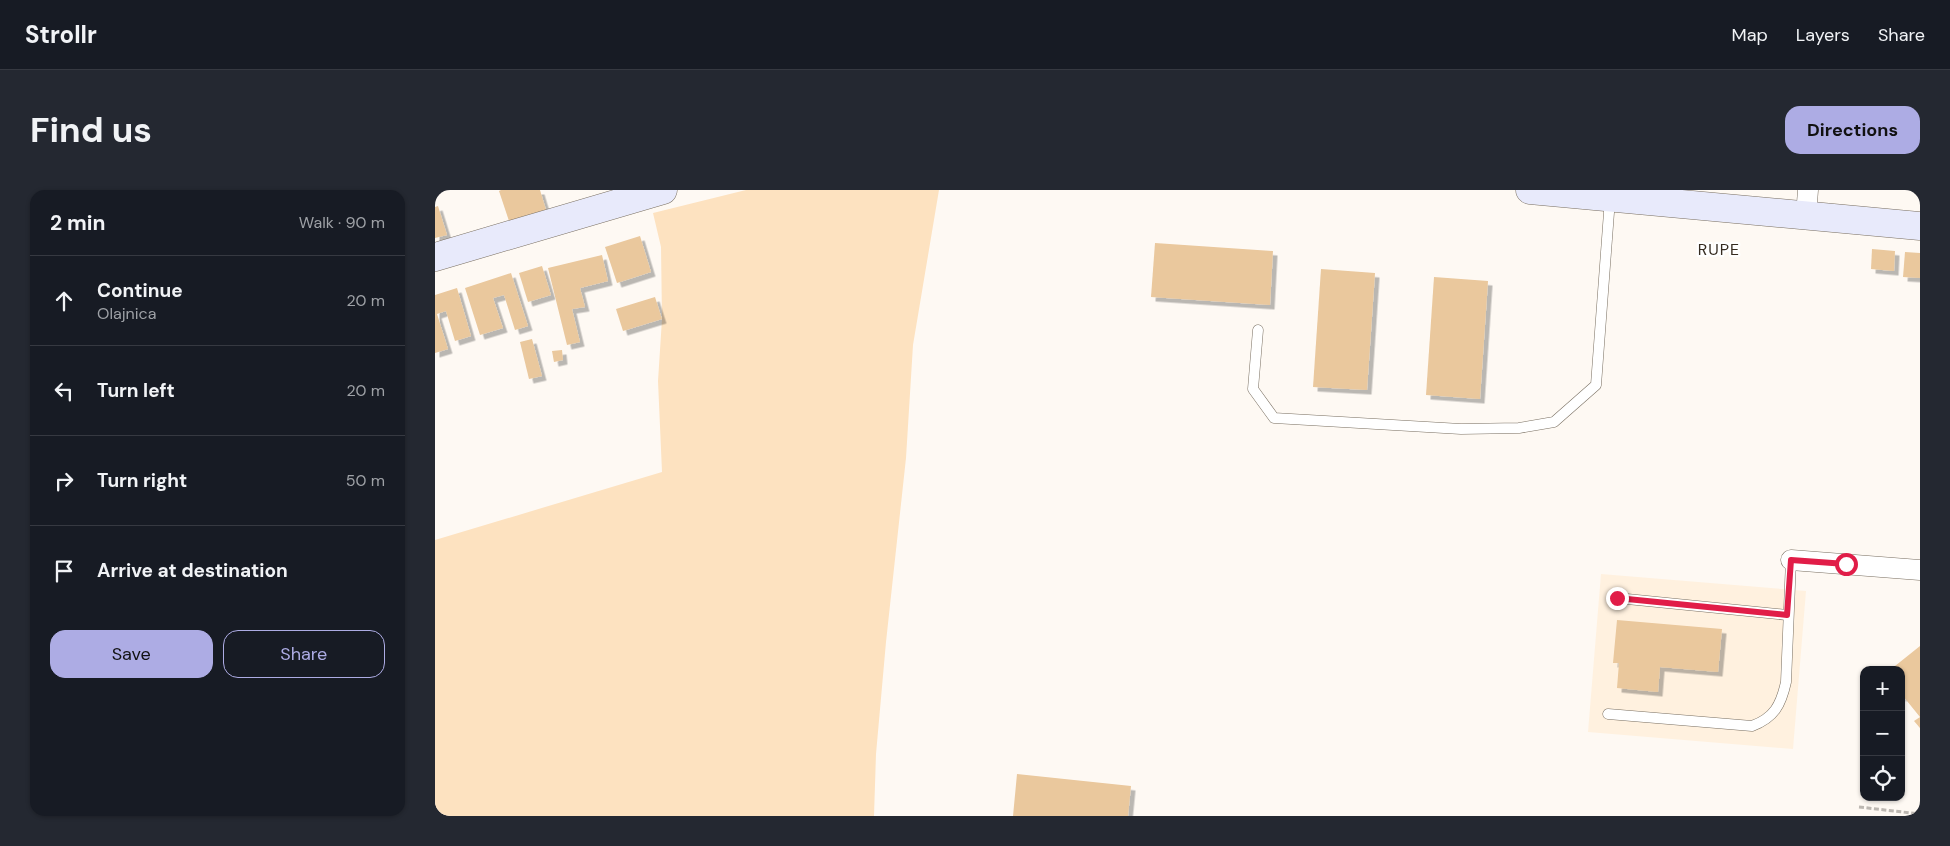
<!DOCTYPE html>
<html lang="en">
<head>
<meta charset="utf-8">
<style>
  body { margin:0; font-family:"DM Sans",sans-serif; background:#242831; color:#f1f3f6 }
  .controls { position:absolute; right:15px; bottom:15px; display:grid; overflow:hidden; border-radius:10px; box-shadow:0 1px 4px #0004 }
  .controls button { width:45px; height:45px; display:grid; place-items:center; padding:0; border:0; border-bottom:1px solid #363941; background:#171b24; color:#f1f3f6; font:25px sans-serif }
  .stop { position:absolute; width:15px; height:15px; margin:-11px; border:4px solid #e11d48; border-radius:50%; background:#fff }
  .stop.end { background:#e11d48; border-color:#fff; box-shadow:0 1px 5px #0008 }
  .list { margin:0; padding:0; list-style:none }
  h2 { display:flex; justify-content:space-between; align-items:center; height:65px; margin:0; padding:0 20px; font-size:21px }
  h2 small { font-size:16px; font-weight:400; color:#9ea1a6 }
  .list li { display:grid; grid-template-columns:32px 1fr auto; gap:15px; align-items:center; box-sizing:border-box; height:90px; padding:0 20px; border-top:1px solid #363941 }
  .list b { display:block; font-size:19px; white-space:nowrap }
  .list p { margin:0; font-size:16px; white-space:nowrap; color:#9ea1a6 }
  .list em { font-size:16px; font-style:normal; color:#9ea1a6 }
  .actions { display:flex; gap:10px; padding:15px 20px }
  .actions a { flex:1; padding:11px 0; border:1px solid #adace4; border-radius:15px; text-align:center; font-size:18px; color:#adace4 }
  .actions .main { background:#adace4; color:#111 }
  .icon { flex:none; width:28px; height:28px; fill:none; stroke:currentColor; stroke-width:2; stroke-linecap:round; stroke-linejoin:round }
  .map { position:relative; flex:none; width:1485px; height:626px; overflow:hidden; border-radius:15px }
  header { display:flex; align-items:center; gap:30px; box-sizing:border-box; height:70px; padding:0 25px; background:#171b24; border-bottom:1px solid #363941 }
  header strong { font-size:24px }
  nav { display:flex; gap:28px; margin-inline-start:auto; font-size:18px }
  .intro { display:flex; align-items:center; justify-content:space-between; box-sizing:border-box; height:120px; padding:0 30px }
  h1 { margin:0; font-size:35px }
  .button { padding:12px 22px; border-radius:15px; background:#adace4; color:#111; font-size:18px; font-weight:700 }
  main { display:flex; gap:30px; padding:0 30px }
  aside { flex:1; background:#171b24; border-radius:15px; box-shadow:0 1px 4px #0004 }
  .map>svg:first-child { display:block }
  .built { fill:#fff1df }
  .green { fill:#fde2c0 }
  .building { fill:#eac89d; filter:url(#shadow) }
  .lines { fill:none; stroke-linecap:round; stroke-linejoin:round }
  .lane-casing { stroke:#796f61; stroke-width:11 }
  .street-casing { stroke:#796f61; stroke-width:21 }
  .secondary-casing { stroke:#796f61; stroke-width:29 }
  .path { stroke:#bcb7b1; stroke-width:3; stroke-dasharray:5 2.5; stroke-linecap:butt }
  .lane { stroke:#fff; stroke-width:10 }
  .street { stroke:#fff; stroke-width:20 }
  .secondary { stroke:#e8eafb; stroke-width:28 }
  .route { stroke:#e11d48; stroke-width:6 }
  .labels { text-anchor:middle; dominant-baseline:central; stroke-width:4.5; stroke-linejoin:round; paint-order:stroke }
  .neighbourhood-label { font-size:16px; letter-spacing:1px; fill:#352b20; stroke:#fff }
</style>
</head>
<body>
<header>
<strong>Strollr</strong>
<nav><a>Map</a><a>Layers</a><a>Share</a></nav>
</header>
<div class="intro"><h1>Find us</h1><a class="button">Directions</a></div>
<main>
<aside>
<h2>2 min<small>Walk · 90 m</small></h2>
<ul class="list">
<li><svg class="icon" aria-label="ahead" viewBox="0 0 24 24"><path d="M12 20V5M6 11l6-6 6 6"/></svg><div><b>Continue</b><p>Olajnica</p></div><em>20 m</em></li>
<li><svg class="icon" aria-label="left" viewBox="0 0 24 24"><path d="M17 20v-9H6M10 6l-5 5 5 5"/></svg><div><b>Turn left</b></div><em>20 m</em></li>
<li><svg class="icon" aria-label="right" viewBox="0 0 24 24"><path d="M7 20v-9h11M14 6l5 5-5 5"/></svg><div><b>Turn right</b></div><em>50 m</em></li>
<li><svg class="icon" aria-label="arrive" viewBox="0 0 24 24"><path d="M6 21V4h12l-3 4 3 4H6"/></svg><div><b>Arrive at destination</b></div></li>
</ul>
<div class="actions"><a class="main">Save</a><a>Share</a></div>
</aside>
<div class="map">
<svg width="1485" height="626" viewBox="0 0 1485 626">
  <defs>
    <filter id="shadow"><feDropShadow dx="4.5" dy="4.5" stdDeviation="0" flood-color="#0004"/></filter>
  </defs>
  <rect width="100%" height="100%" fill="#fef9f3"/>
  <!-- built -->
  <path class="built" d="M1166,384L1371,401L1358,559L1153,542Z"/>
  <!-- green -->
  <path class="green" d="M311,0H504L478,155L471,268L451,452L441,564L439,626H0V350L227,282L223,191L227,129L226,57L218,23Z"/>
  <!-- building -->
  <g class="building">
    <path d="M66,0H105L111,20L74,31L64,1Z"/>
    <path d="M3,16L12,45L0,48V17Z"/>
    <path d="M205,46L216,82L182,93L170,57Z"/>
    <path d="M720,53L838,61L835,115L716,107Z"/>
    <path d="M1437,59L1460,61L1459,81L1436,79Z"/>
    <path d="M1470,62L1485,63V88L1468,87Z"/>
    <path d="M167,65L173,91L145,98L150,117L137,119L145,152L132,155L113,78Z"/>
    <path d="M107,76L116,105L93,112L84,83Z"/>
    <path d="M886,79L940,83L932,200L878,197Z"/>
    <path d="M76,83L93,136L80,140L69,105L58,108L68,138L45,145L30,98Z"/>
    <path d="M999,87L1053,91L1045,209L991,205Z"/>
    <path d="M22,98L36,146L20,151L11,121L2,124L13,159L0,163V105Z"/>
    <path d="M220,107L227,129L188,141L181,119Z"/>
    <path d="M97,149L107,186L94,189L85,152Z"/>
    <path d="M127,160L128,170L119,172L117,161Z"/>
    <path d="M1182,430L1287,439L1283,482L1225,477L1223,502L1182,498L1184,473H1178Z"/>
    <path d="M1485,456V538L1479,531L1485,527L1468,506L1466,507V480H1455Z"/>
    <path d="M582,584L696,596L693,626H578Z"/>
  </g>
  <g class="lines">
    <defs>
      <g id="lane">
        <path d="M823,140L818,199L839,228L1026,239L1084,238L1119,232L1161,195L1175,9"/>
        <path d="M1182,408L1352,425"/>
        <path d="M1173,524L1317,536C1339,528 1346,515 1351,492L1356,370"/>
      </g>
      <g id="street">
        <path d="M1371,26L1373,0"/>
        <path d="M1356,370L1485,380"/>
      </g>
      <g id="secondary">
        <path d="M1095,0L1485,36"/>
        <path d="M0,67L228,0"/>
      </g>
    </defs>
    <!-- lane casing -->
    <use href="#lane" class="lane-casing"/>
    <!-- street casing -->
    <use href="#street" class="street-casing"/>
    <!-- secondary casing -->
    <use href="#secondary" class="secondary-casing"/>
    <!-- path -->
    <path class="path" d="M1424,617L1485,624"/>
    <!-- lane -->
    <use href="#lane" class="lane"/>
    <!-- street -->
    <use href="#street" class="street"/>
    <!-- secondary -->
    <use href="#secondary" class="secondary"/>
  </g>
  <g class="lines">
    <!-- route -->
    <path class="route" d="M1182,408L1352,425L1356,370L1411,374"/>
  </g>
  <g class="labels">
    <!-- neighbourhood labels -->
    <g class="neighbourhood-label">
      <text x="1284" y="59">RUPE</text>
    </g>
  </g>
</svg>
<div class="controls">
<button>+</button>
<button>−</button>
<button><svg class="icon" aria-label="locate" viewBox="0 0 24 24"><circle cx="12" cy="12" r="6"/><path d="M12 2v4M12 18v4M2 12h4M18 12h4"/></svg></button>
</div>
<div class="stop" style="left:1411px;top:374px"></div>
<div class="stop end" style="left:1182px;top:408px"></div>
</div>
</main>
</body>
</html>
